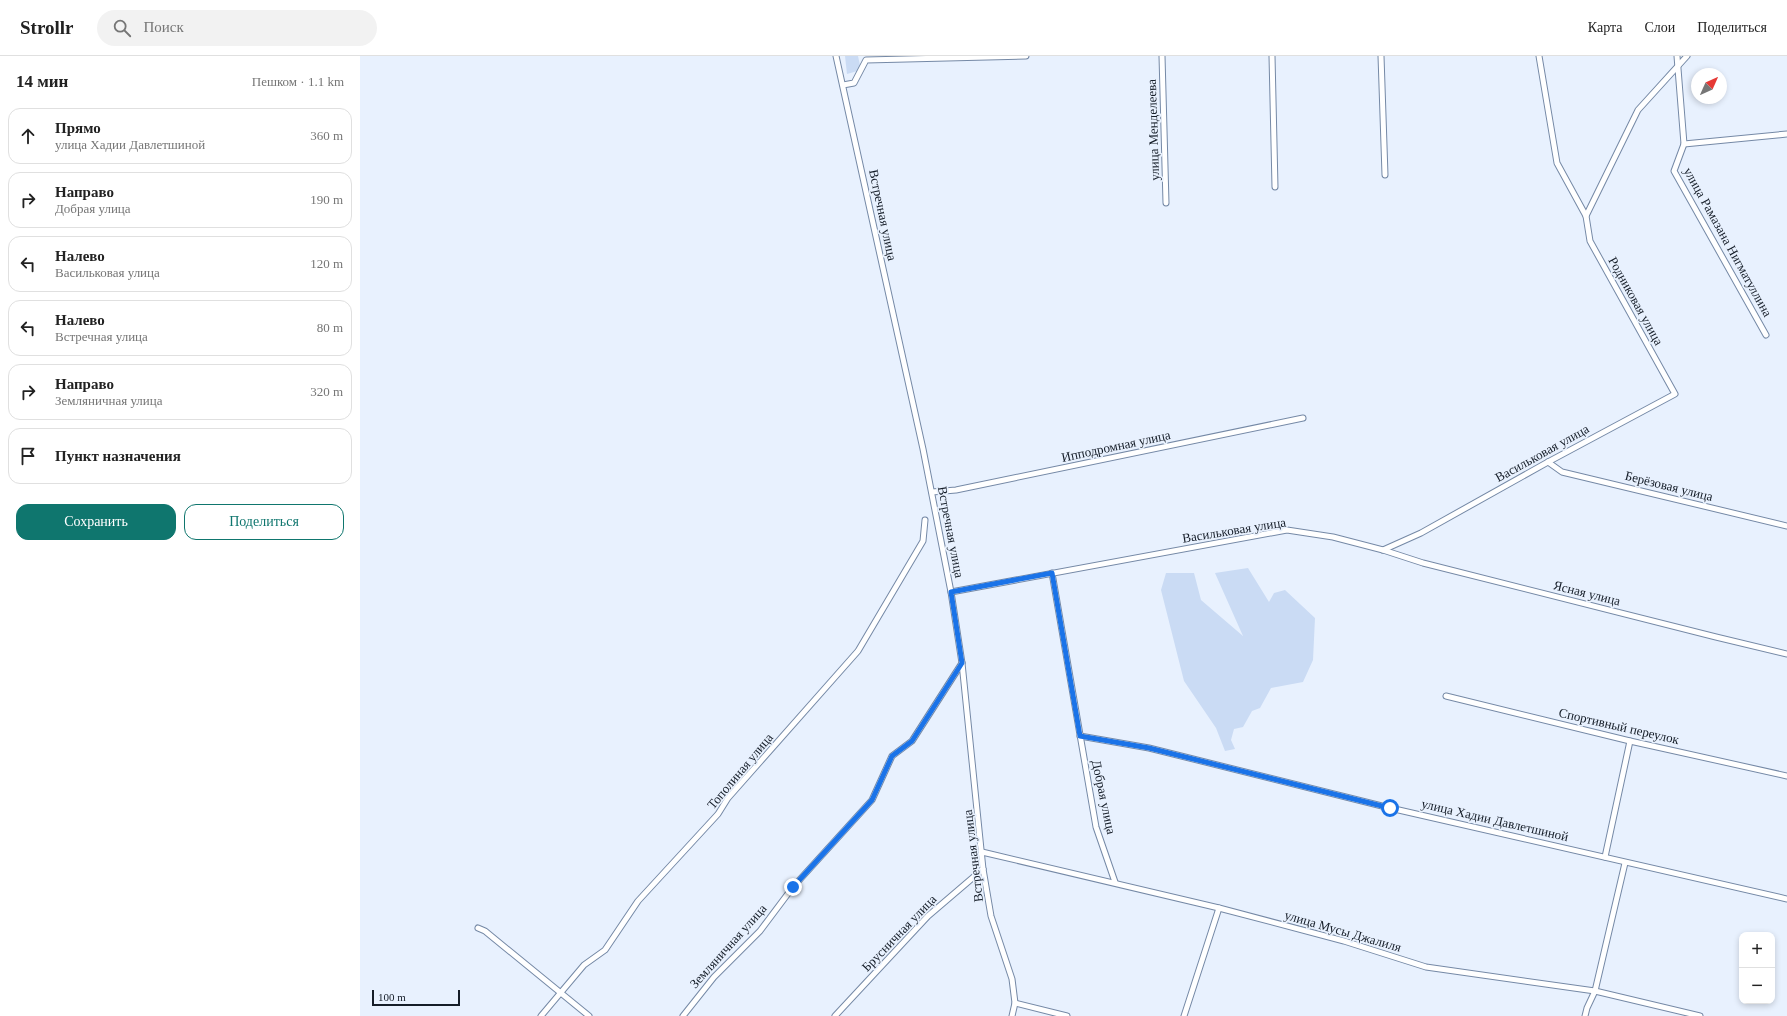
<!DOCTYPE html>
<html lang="ru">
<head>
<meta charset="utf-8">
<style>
  body { margin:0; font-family:Georgia,serif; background:#f2f2f2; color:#222 }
  .controls { position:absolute; right:12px; bottom:12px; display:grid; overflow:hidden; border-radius:8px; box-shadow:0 2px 6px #0003 }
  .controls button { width:36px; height:36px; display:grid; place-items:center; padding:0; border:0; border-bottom:1px solid #e0e0e0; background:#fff; color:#222; font:20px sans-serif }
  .compass { position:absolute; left:1331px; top:12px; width:36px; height:36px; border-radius:50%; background:#fff; box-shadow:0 2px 6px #0003; rotate:45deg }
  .scale { position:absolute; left:12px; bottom:10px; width:88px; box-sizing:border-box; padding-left:4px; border:2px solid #151d28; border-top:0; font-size:11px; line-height:14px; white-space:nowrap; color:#151d28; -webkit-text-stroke:3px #e8f1fe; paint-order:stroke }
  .stop { position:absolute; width:12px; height:12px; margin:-9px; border:3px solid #1a73e8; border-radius:50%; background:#fff }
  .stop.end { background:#1a73e8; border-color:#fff; box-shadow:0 1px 4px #0008 }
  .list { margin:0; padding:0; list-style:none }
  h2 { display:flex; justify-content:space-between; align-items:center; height:52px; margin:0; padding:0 16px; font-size:17px }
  h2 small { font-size:13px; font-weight:400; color:#767676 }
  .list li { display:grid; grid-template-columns:26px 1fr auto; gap:12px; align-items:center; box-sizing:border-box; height:56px; margin:0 8px 8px; padding:0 8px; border:1px solid #e0e0e0; border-radius:12px }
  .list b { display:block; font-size:15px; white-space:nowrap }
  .list p { margin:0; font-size:13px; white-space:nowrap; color:#767676 }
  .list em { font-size:13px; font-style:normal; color:#767676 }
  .actions { display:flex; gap:8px; padding:12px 16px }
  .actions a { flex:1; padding:9px 0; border:1px solid #0f766e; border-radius:12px; text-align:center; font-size:14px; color:#0f766e }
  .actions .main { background:#0f766e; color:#fff }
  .icon { flex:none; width:22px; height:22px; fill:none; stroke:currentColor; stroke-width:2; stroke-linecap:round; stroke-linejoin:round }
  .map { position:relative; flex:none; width:1427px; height:960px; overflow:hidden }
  header { display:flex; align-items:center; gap:24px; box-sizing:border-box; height:56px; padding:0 20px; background:#fff; border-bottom:1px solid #e0e0e0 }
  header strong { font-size:19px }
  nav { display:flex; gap:22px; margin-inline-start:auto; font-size:14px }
  .search { width:280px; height:36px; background:#f2f2f2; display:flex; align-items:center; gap:10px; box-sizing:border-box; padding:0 14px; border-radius:22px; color:#767676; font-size:15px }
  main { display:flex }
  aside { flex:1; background:#fff }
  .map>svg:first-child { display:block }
  .green { fill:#cadbf4 }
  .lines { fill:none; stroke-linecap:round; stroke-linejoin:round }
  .minor-casing { stroke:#7589a6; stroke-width:7 }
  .minor { stroke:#fff; stroke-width:5 }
  .route { stroke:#1a73e8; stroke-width:5 }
  .labels { text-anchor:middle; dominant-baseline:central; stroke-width:3.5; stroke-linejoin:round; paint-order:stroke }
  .street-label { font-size:13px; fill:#151d28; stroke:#e8f1fe }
</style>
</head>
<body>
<header>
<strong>Strollr</strong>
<div class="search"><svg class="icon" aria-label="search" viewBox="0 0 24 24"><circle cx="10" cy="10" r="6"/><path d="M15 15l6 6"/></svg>Поиск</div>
<nav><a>Карта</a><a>Слои</a><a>Поделиться</a></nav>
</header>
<main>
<aside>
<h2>14 мин<small>Пешком · 1.1 km</small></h2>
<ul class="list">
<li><svg class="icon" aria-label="ahead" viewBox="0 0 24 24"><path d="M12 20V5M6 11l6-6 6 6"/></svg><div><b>Прямо</b><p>улица Хадии Давлетшиной</p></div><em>360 m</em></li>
<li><svg class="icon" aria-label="right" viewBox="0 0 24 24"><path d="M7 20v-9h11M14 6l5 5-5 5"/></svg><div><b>Направо</b><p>Добрая улица</p></div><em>190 m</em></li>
<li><svg class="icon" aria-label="left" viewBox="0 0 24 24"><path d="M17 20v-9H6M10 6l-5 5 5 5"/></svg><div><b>Налево</b><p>Васильковая улица</p></div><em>120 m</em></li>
<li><svg class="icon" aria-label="left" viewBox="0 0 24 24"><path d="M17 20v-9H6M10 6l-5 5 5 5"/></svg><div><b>Налево</b><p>Встречная улица</p></div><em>80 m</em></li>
<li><svg class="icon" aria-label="right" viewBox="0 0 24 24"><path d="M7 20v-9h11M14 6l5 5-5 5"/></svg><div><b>Направо</b><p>Земляничная улица</p></div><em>320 m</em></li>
<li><svg class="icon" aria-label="arrive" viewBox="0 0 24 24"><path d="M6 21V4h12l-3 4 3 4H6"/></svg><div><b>Пункт назначения</b></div></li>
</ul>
<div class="actions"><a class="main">Сохранить</a><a>Поделиться</a></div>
</aside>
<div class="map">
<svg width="1427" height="960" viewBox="0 0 1427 960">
  <rect width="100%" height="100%" fill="#e8f1fe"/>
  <!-- green -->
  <g class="green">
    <path d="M485,0H498L501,14L487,18Z"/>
    <path d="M888,512L909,546L914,537L925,534L955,562L953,604L943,626L911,632L900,652L892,655L883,671L874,673L871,684L875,693L865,695L856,672L824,625L801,534L806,517H834L841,544L883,580L855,517Z"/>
  </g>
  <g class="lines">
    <defs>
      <g id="minor">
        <path d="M476,0L563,393L591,536L602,607L623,813L631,860L652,923L655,947L652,960"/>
        <path d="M802,0L806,147"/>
        <path d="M912,0L915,131"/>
        <path d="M1021,0L1025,119"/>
        <path d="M1317,0L1324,88L1314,115L1406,279"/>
        <path d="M483,29L494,27L506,4L666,0"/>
        <path d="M1324,88L1427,78"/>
        <path d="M1226,160L1278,54L1327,0"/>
        <path d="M1188,406L1202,416L1427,470"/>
        <path d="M572,436L596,434L943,362"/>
        <path d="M1023,494L1061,477L1188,406L1315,338L1230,185L1226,160L1197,107L1179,0"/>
        <path d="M692,517L736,771L755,826"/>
        <path d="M591,536L927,474L973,481L1023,494L1063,507L1356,581L1427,598"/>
        <path d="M1086,640L1270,685L1427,720"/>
        <path d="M720,680L789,692L1030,752L1427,843"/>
        <path d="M622,796L859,852L984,885L1066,911L1235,935L1340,960"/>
        <path d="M1245,801L1270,685"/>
        <path d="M118,872L125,875L229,960"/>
        <path d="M655,947L707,960"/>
        <path d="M181,960L224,909L245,894L278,845L358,758L368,742L498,595L563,485L565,464"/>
        <path d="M323,960L354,921L400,875L433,831L512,744L532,700L552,685L602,607"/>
        <path d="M475,960L568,860L623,813"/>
        <path d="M824,960L859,852"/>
        <path d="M1225,960L1227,952L1235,935L1265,807"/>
      </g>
    </defs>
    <!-- minor casing -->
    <use href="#minor" class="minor-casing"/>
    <!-- minor -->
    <use href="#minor" class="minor"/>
  </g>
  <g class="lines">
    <!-- route -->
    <path class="route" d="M433,831L512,744L532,700L552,685L602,607L591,536L692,517L720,680L789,692L1030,752"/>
  </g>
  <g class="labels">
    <!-- street labels -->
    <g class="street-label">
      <text transform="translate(793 74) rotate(-92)">улица Менделеева</text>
      <text transform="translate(523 159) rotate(78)">Встречная улица</text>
      <text transform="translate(1368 186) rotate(61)">улица Рамазана Нигматуллина</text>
      <text transform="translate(1276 245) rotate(61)">Родниковая улица</text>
      <text transform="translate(756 390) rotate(-12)">Ипподромная улица</text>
      <text transform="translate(1182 397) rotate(-29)">Васильковая улица</text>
      <text transform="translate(1309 430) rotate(14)">Берёзовая улица</text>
      <text transform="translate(874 474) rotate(-9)">Васильковая улица</text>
      <text transform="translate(591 476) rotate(79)">Встречная улица</text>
      <text transform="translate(1227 537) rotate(14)">Ясная улица</text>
      <text transform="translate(1259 670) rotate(13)">Спортивный переулок</text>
      <text transform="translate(380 715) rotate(-50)">Тополиная улица</text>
      <text transform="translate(744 741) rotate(78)">Добрая улица</text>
      <text transform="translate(1135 764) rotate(13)">улица Хадии Давлетшиной</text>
      <text transform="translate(613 800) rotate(-97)">Встречная улица</text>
      <text transform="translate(983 875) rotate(16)">улица Мусы Джалиля</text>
      <text transform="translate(539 877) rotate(-46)">Брусничная улица</text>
      <text transform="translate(368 890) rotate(-48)">Земляничная улица</text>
    </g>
  </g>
</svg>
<div class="controls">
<button>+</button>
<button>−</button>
</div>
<svg class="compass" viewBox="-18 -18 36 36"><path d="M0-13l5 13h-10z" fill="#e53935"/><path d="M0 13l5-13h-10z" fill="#767676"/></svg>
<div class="scale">100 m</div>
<div class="stop" style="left:1030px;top:752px"></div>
<div class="stop end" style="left:433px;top:831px"></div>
</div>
</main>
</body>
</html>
